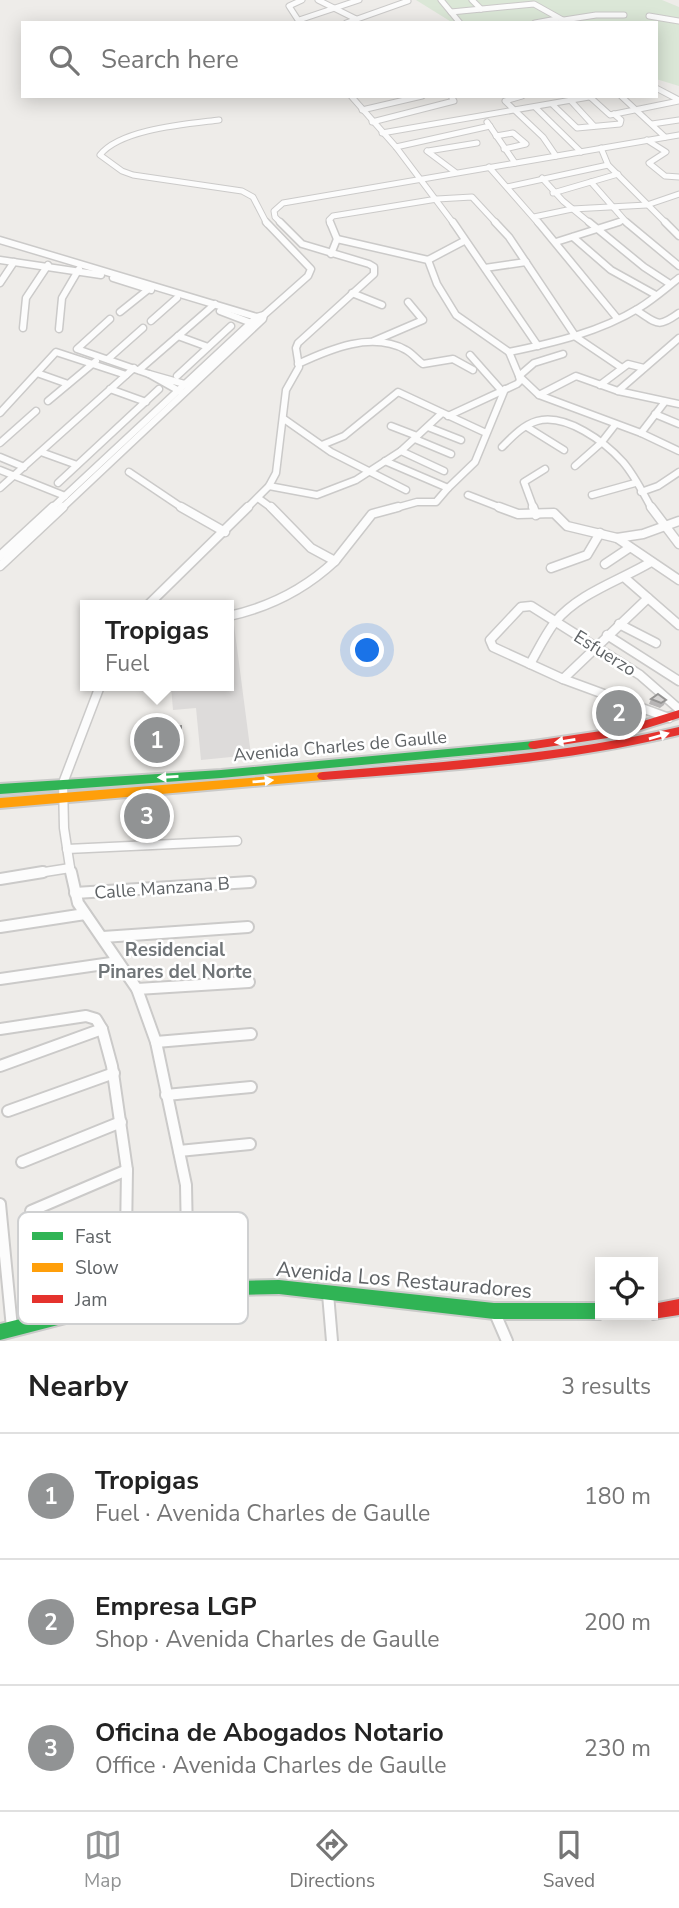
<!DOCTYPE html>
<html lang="en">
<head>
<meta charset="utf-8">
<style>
  body { margin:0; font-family:"Nunito Sans",sans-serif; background:#f6f6f6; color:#222 }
  .controls { position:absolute; right:21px; bottom:21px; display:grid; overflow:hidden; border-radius:0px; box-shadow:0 4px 18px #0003 }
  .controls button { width:63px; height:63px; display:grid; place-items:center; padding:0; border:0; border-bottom:2px solid #e0e0e0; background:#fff; color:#222; font:35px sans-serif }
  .you { position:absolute; left:368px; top:651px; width:24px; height:24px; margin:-18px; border:5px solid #fff; border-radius:50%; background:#1a73e8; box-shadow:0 0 0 10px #1a73e833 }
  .badge { display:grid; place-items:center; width:46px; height:46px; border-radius:50%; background:#919394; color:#fff; font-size:23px; font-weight:700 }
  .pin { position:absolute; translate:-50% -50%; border:4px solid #fff; box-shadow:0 2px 7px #0006 }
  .popup { position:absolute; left:80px; top:600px; width:154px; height:91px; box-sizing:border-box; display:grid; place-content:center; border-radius:0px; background:#fff; filter:drop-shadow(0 2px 5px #0005); font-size:23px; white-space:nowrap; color:#767676 }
  .popup b { font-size:26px; color:#222 }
  .popup::after { content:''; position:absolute; left:50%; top:100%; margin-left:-14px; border:14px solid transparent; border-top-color:#fff }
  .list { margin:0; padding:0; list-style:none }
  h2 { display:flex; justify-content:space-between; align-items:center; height:91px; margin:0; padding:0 28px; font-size:30px }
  h2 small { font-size:23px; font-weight:400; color:#767676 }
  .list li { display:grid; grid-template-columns:46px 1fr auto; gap:21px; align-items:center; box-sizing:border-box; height:126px; padding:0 28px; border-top:2px solid #e0e0e0 }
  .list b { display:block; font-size:26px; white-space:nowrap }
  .list p { margin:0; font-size:23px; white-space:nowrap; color:#767676 }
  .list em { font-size:23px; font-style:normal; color:#767676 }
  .icon { flex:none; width:38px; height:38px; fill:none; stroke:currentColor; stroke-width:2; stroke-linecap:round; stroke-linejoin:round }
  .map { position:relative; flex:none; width:679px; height:1341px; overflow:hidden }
  .search { position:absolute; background:#fff; box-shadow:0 4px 18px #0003; left:21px; right:21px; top:21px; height:77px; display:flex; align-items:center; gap:18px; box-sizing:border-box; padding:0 24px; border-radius:0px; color:#767676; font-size:26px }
  .sheet { height:469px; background:#fff }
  nav { display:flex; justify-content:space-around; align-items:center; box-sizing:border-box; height:98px; border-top:2px solid #e0e0e0; background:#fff; font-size:19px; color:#767676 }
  nav a { display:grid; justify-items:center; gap:4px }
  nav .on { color:#919394 }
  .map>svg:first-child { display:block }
  .industrial { fill:#dddbda }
  .green { fill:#dbe7d7 }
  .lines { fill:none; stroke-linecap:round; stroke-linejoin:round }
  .street-far3-casing { stroke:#cbcac9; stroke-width:7 }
  .street-far2-casing { stroke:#cbcac9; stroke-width:9 }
  .street-far1-casing { stroke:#cbcac9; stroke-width:11 }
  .street-casing { stroke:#cbcac9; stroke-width:14 }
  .fast-casing { stroke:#cacac9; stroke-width:4 }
  .slow-casing { stroke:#cacac9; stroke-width:4 }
  .jam-casing { stroke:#cacac9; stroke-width:4 }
  .street-far3 { stroke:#fcfcfc; stroke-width:5 }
  .street-far2 { stroke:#fcfcfc; stroke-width:6 }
  .street-far1 { stroke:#fcfcfc; stroke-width:8 }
  .street { stroke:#fcfcfc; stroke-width:10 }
  .fast { fill:#30b455; fill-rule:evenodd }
  .slow { fill:#ff9f0a; fill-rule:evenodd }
  .jam { fill:#e5322d; fill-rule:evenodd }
  .wall { fill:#b7b5b5 }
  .building { fill:#d5d3d2; stroke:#959493; stroke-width:2 }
  .oneway { fill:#fff }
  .labels { text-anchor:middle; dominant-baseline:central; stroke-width:5; stroke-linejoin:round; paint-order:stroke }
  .street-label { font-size:18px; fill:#5f6366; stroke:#fff }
  .neighbourhood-label { font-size:19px; font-weight:bold; fill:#707578; stroke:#fff }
  .near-street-label { font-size:21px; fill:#5f6366; stroke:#fff }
  .key { fill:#fff; stroke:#cfd0d1; stroke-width:2 }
  .key-label { font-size:19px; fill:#5f6366 }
</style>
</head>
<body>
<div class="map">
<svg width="679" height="1341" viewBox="0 0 679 1341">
  <rect width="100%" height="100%" fill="#eeece9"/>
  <!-- industrial -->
  <path class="industrial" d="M229,625H234L251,755L201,760L196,708L173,710L171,686H229Z"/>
  <!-- green -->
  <path class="green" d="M416,0H662L679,7V86L656,79V23H453Z"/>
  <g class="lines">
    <defs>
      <g id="street-far3">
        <path d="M318,0L356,19"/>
        <path d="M441,0L460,23"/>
        <path d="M472,0L481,9"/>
        <path d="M451,12L534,4L568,23"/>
        <path d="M649,16L679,21"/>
        <path d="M299,20L359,0"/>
        <path d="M564,20L596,15H624"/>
        <path d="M300,23L289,6L302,0"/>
        <path d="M346,23L408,1"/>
        <path d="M535,23L557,19"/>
        <path d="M656,88L679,100"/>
        <path d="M351,96L396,147L454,224"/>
        <path d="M522,96L505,101L543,137L556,156"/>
        <path d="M589,96L610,115L679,101"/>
        <path d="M621,96L665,137"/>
        <path d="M571,101L594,126"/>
        <path d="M552,104L577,128L620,124L621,120L614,114"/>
        <path d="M535,107L581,152"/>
        <path d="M362,110L422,96"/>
        <path d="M219,120C187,124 120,129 100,155L122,171L133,175L242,191L253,197L267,224"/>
        <path d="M372,122L454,101L451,96"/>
        <path d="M487,122L515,163"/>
        <path d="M652,124L679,120"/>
        <path d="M382,133L589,97"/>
        <path d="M496,136L513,133L526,144L504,149"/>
        <path d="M647,140L666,152L649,163L665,176L679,177"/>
        <path d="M396,147L490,126"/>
        <path d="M601,148L608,165L667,224"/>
        <path d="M427,151L455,172"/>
        <path d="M428,151L477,143"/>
        <path d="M489,167L539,224"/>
        <path d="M542,178L563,201L591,224"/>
        <path d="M591,182L628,224"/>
        <path d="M507,187L608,165"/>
        <path d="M553,193L618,174"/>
        <path d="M534,217L572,209L647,205L679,194"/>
        <path d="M282,224L275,217L274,211L283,203L679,135"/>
        <path d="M330,224L329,220L333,216L437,199L472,197L497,224"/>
        <path d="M613,224L624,220"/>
      </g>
      <g id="street-far2">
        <path d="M330,222L337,239"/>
        <path d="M453,222L538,346"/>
        <path d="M495,222L509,237L576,337L622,368"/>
        <path d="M538,222L617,318"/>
        <path d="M589,222L644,267L670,284"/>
        <path d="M626,222L679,266"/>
        <path d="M665,222L679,236"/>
        <path d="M573,237L611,270L656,295"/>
        <path d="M0,240L260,318"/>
        <path d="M556,242L619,222"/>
        <path d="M331,254L337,239L428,260L464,241"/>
        <path d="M0,260L101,275"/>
        <path d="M428,260L437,284L456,315L509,352C553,343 600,332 639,308C654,299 666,288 679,278"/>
        <path d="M485,268L526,262"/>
        <path d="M113,278L151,290"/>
        <path d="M0,283L14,262"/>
        <path d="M352,293L382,305"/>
        <path d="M636,310C657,323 657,329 679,313"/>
        <path d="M220,311L254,324"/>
        <path d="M120,312L150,288"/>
        <path d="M264,315L308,276L311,269L266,222"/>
        <path d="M110,319L77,349L149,374"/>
        <path d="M151,321L177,298"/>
        <path d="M23,328L26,298L48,265"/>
        <path d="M59,329L62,298L79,269"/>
        <path d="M178,336L208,347"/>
        <path d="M374,341L423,320L408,302"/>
        <path d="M509,352L519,376L539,395L641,433L679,451"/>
        <path d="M470,355L501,390"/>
        <path d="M108,359L143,328"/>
        <path d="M298,364C330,349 372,331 406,350C412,353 417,360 423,364L453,359L473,370"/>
        <path d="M139,370L215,304"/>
        <path d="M37,373L68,384"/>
        <path d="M177,376L231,326"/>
        <path d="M600,385L628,364L644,368"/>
        <path d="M110,389L146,402"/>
        <path d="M618,391L679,338"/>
        <path d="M181,392L149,374L188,385"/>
        <path d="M539,395L576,376L618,391L679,404"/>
        <path d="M48,401L96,361"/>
        <path d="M0,413L56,352L126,375"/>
        <path d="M655,414L679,424"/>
        <path d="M448,416L517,384L520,381L519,376L534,363L563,354"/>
        <path d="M284,419L331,452L406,490"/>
        <path d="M391,426L417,436"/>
        <path d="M428,427L461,440"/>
        <path d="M527,427L564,450"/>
        <path d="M641,433L664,403"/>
        <path d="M415,439L451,454"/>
        <path d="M0,443L36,411"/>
        <path d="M322,445L344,436L398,392L486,433"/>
        <path d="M502,447C512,437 523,425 537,421C566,413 605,442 623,462C635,476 643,493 652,509"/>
        <path d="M401,451L444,471"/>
        <path d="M41,452L77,465"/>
        <path d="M0,457L24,467"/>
        <path d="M385,461L448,488L436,502H417L392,509"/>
        <path d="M575,466L601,443L615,425"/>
        <path d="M0,470L65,496"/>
        <path d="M129,472L184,509"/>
        <path d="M58,483L159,389"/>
        <path d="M269,486L317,495L356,480L401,451L442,413"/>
        <path d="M0,488L134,368"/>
        <path d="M448,488L475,462L505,389"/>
        <path d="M641,492L658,486L679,472"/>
        <path d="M468,495L504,509"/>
        <path d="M592,495L635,483"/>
        <path d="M258,498L273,509"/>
        <path d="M51,509L257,317L264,315L263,319L61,509"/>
        <path d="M246,509L269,486L276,473L286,390L299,367L296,348L298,343L374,274V267L369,264L302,244L280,222"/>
        <path d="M534,509L524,482L545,469"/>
      </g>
      <g id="street-far1">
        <path d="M181,507L225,532"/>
        <path d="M271,507L311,548L335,561L372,514L398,507"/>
        <path d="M499,507L518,514L554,513L567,526L617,538L679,580"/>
        <path d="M533,507L536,515"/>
        <path d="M651,507L679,544"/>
        <path d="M617,538L643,534L679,521"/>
        <path d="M0,556L53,507"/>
        <path d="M605,564L629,548"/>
        <path d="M0,566L63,507"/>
        <path d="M551,568L587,555L600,533"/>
        <path d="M625,578L679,625"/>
        <path d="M148,605L248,507"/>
        <path d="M229,616C270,607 304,590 335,561"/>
        <path d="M619,624L656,643"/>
        <path d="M607,635L679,681"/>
        <path d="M530,664C538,650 545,635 555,622C579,593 619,581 651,562"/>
        <path d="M563,679L648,598"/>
        <path d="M669,718L563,679L493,647L490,640L521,607L531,606L640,675L679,709"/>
        <path d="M67,849L237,841"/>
        <path d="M32,874L70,868"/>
        <path d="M71,874L64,828L63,783L100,686"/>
      </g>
      <g id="street">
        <path d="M71,872L78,903L137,989L156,1042L186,1185L188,1290"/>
        <path d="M0,879L43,872"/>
        <path d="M75,893L250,882"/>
        <path d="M0,927L85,914"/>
        <path d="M103,937L248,927"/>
        <path d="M0,979L118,962"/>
        <path d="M137,989L249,982"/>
        <path d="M0,1029L86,1016L96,1019L102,1029L112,1066L127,1170L125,1301"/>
        <path d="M156,1042L251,1034"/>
        <path d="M0,1066L102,1029"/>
        <path d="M166,1095L251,1087"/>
        <path d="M8,1111L114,1073"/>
        <path d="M179,1151L250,1144"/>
        <path d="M22,1162L121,1122"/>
        <path d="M0,1204L12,1328"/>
        <path d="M31,1211L127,1170"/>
        <path d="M45,1260L126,1230"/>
        <path d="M328,1294L332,1341"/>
        <path d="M494,1311L507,1341"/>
      </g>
      <g id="fast">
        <path d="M534,741L538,742L540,745L538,748L534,749L221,778L0,794V784L221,770Z"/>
        <path d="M279,1280L494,1303H600V1315H606L600,1319H494L279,1294L198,1296L147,1302L0,1340V1324L147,1288L198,1282Z"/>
      </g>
      <path id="slow" d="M323,772L327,773L329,776L327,779L323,780L0,808V798Z"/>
      <g id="jam">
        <path d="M679,710V718L621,736L534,749L530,748L528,745L530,742L534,741L621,728Z"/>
        <path d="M679,727V735C562,763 443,771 323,780L319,779L317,776L319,773L323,772C443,762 562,755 679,727Z"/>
        <path d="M679,1299V1315L653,1319L648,1316L647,1315H653V1304Z"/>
      </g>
    </defs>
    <!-- street-far3 casing -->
    <use href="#street-far3" class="street-far3-casing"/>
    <!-- street-far2 casing -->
    <use href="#street-far2" class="street-far2-casing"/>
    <!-- street-far1 casing -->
    <use href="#street-far1" class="street-far1-casing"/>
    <!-- street casing -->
    <use href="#street" class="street-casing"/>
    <!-- fast casing -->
    <use href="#fast" class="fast-casing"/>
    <!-- slow casing -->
    <use href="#slow" class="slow-casing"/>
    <!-- jam casing -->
    <use href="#jam" class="jam-casing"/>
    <!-- street-far3 -->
    <use href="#street-far3" class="street-far3"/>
    <!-- street-far2 -->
    <use href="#street-far2" class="street-far2"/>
    <!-- street-far1 -->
    <use href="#street-far1" class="street-far1"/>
    <!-- street -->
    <use href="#street" class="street"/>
    <!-- fast -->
    <use href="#fast" class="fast"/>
    <!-- slow -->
    <use href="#slow" class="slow"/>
    <!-- jam -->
    <use href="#jam" class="jam"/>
  </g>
  <!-- wall -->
  <g class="wall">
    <path d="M608,698L633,711L631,716L609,717L606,703Z"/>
    <path d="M651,699L666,700L664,705L660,708L649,704Z"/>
    <path d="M181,726L182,747L134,751L133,749Z"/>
  </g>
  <!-- building -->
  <g class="building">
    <path d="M658,694L666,700L661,703L651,699Z"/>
    <path d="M608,698L631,706L633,711L610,712Z"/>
    <path d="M181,726V744L133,749V730Z"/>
  </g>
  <!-- one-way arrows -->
  <defs><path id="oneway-solid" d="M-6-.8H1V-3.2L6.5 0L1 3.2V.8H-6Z" transform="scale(1.75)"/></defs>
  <g class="oneway">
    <use href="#oneway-solid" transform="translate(659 736) rotate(-16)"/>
    <use href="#oneway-solid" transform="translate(565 741) rotate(171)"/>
    <use href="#oneway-solid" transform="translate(168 777) rotate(177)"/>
    <use href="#oneway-solid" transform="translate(263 781) rotate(-5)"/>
  </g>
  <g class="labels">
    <!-- street labels -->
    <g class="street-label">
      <text transform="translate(605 653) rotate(32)">Esfuerzo</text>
      <text transform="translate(340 746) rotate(-5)">Avenida Charles de Gaulle</text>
      <text transform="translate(162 888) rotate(-4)">Calle Manzana B</text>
    </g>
    <!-- neighbourhood labels -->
    <g class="neighbourhood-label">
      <text x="175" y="950">Residencial<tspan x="175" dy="22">Pinares del Norte</tspan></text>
    </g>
    <!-- near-street labels -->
    <g class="near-street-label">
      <text transform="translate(404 1280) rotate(5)">Avenida Los Restauradores</text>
    </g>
  </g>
  <!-- legend -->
  <rect x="18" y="1212" width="230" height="112" rx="10" class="key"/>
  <rect x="32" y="1232" width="31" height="8" fill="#30b455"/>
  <rect x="32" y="1263" width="31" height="9" fill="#ff9f0a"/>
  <rect x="32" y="1295" width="31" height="8" fill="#e5322d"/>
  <g class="key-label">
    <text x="75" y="1243">Fast</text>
    <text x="75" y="1274">Slow</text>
    <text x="75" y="1306">Jam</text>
  </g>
</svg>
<div class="controls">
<button><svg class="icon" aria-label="locate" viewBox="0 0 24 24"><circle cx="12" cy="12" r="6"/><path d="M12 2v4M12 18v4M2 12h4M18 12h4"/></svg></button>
</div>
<div class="you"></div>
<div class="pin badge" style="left:157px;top:740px">1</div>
<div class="popup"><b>Tropigas</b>Fuel</div>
<div class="pin badge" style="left:619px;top:713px">2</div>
<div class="pin badge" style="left:147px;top:816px">3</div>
<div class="search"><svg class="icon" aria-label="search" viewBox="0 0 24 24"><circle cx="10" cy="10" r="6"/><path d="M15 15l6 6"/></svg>Search here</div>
</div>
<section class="sheet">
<h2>Nearby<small>3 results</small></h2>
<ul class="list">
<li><span class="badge">1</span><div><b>Tropigas</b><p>Fuel · Avenida Charles de Gaulle</p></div><em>180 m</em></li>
<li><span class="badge">2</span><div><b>Empresa LGP</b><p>Shop · Avenida Charles de Gaulle</p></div><em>200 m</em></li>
<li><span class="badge">3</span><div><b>Oficina de Abogados Notario</b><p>Office · Avenida Charles de Gaulle</p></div><em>230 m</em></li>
</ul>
</section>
<nav>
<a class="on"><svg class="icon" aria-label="map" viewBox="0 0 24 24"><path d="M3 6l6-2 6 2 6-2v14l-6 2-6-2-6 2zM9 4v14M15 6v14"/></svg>Map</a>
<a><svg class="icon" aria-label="directions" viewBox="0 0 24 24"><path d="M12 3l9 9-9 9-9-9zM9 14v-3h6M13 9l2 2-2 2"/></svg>Directions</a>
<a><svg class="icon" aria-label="saved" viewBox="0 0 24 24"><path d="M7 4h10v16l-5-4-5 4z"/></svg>Saved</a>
</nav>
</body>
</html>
